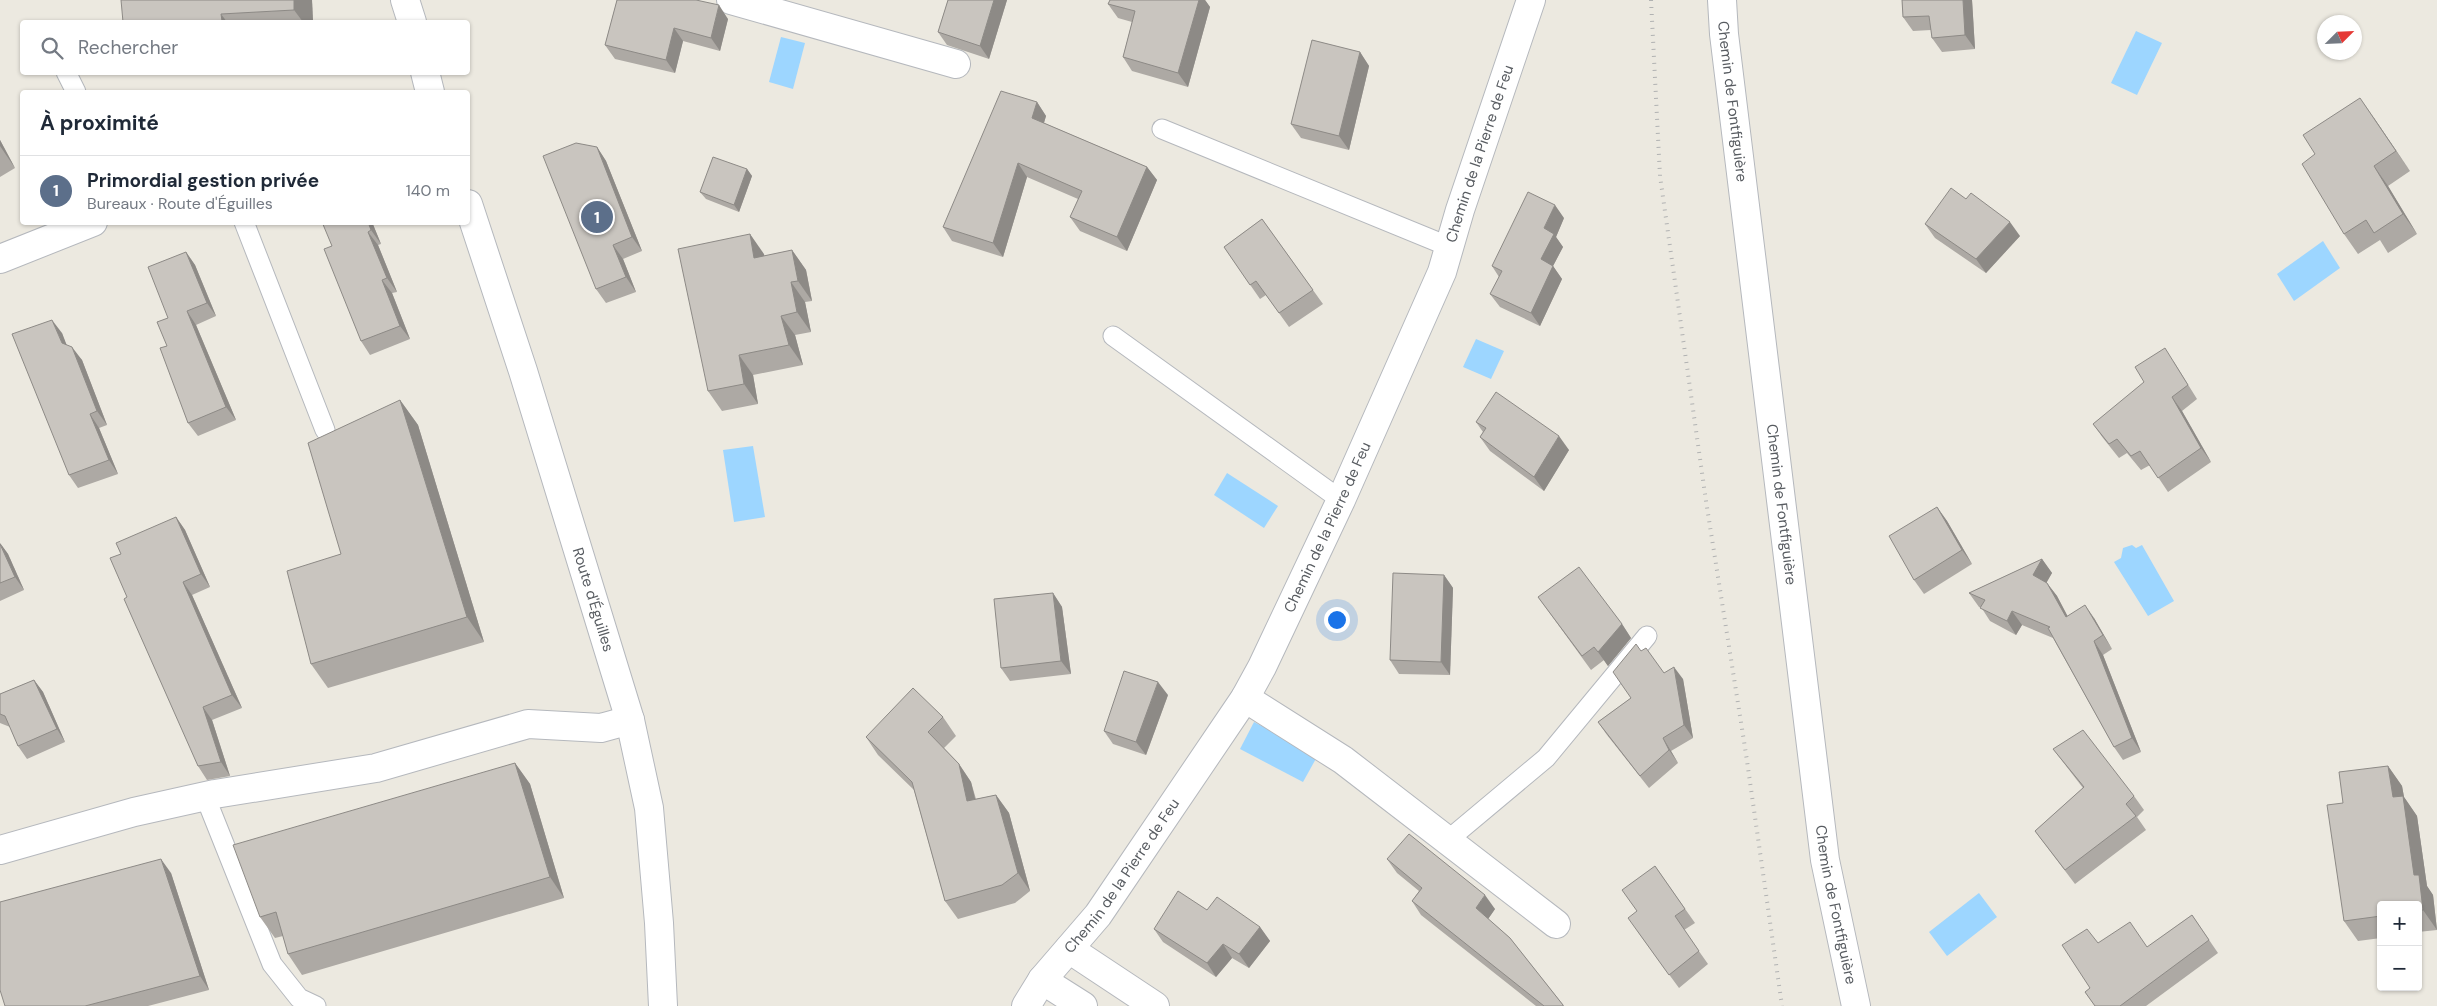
<!DOCTYPE html>
<html lang="fr">
<head>
<meta charset="utf-8">
<style>
  body { margin:0; font-family:"DM Sans",sans-serif; background:#f6f6f7; color:#1f2937 }
  .controls { position:absolute; right:15px; bottom:15px; display:grid; overflow:hidden; border-radius:5px; box-shadow:0 1px 4px #0004 }
  .controls button { width:45px; height:45px; display:grid; place-items:center; padding:0; border:0; border-bottom:1px solid #e0e1e3; background:#fff; color:#1f2937; font:25px sans-serif }
  .compass { position:absolute; left:2317px; top:15px; width:45px; height:45px; border-radius:50%; background:#fff; box-shadow:0 1px 4px #0004; rotate:66deg }
  .you { position:absolute; left:1336px; top:619px; width:18px; height:18px; margin:-12px; border:4px solid #fff; border-radius:50%; background:#1a73e8; box-shadow:0 0 0 8px #1a73e833 }
  .badge { display:grid; place-items:center; width:32px; height:32px; border-radius:50%; background:#2563eb; color:#fff; font-size:16px; font-weight:700 }
  .pin { position:absolute; translate:-50% -50%; border:2px solid #fff; box-shadow:0 1px 5px #0006 }
  .list { margin:0; padding:0; list-style:none }
  h2 { display:flex; justify-content:space-between; align-items:center; height:65px; margin:0; padding:0 20px; font-size:21px }
  h2 small { font-size:16px; font-weight:400; color:#747a83 }
  .list li { display:grid; grid-template-columns:32px 1fr auto; gap:15px; align-items:center; box-sizing:border-box; height:70px; padding:0 20px; border-top:1px solid #e0e1e3 }
  .list b { display:block; font-size:19px; white-space:nowrap }
  .list p { margin:0; font-size:16px; white-space:nowrap; color:#747a83 }
  .list em { font-size:16px; font-style:normal; color:#747a83 }
  .icon { flex:none; width:28px; height:28px; fill:none; stroke:currentColor; stroke-width:2; stroke-linecap:round; stroke-linejoin:round }
  .map { position:relative; flex:none; width:2437px; height:1006px; overflow:hidden }
  .search { position:absolute; background:#fff; box-shadow:0 1px 4px #0004; left:20px; top:20px; width:450px; height:55px; display:flex; align-items:center; gap:12px; box-sizing:border-box; padding:0 18px; border-radius:5px; color:#747a83; font-size:19px }
  .panel { position:absolute; background:#fff; box-shadow:0 1px 4px #0004; left:20px; top:90px; width:450px; height:135px; border-radius:5px }
  .map>svg:first-child { display:block }
  .water { fill:#9dd6ff }
  .lines { fill:none; stroke-linecap:round; stroke-linejoin:round }
  .service-casing { stroke:#b5b8bd; stroke-width:21 }
  .minor-casing { stroke:#b5b8bd; stroke-width:30 }
  .tertiary-casing { stroke:#b5b8bd; stroke-width:30 }
  .service { stroke:#fff; stroke-width:19 }
  .minor { stroke:#fff; stroke-width:28 }
  .tertiary { stroke:#fff; stroke-width:28 }
  .rail { stroke:#b1b2b2; stroke-width:4; stroke-dasharray:1 6; stroke-linecap:butt }
  .wall { fill:#ada9a4 }
  .shaded-wall { fill:#8d8a86 }
  .building { fill:#c9c5bf; stroke:#8d8a86 }
  .labels { text-anchor:middle; dominant-baseline:central; stroke-width:5; stroke-linejoin:round; paint-order:stroke }
  .street-label { font-size:15px; fill:#585c61; stroke:#fff }
</style>
</head>
<body>
<div class="map">
<svg width="2437" height="1006" viewBox="0 0 2437 1006">
  <rect width="100%" height="100%" fill="#ece9e0"/>
  <!-- water -->
  <g class="water">
    <path d="M2136,31L2162,43L2137,95L2111,83Z"/>
    <path d="M781,37L805,43L793,89L769,82Z"/>
    <path d="M2323,241L2340,268L2294,301L2277,274Z"/>
    <path d="M1476,339L1504,351L1491,379L1463,367Z"/>
    <path d="M753,446L765,517L734,522L723,450Z"/>
    <path d="M1227,473L1278,506L1264,528L1214,495Z"/>
    <path d="M2132,545L2136,548L2142,545L2174,601L2148,616L2114,562L2121,558L2123,548Z"/>
    <path d="M1254,722L1318,755L1303,782L1240,749Z"/>
    <path d="M1979,893L1997,917L1947,956L1929,932Z"/>
  </g>
  <g class="lines">
    <defs>
      <g id="service">
        <path d="M66,72L76,92"/>
        <path d="M1162,129L1450,247"/>
        <path d="M244,222L325,430"/>
        <path d="M1113,336L1341,500"/>
        <path d="M205,796L272,964L299,998L316,1006"/>
        <path d="M1448,840L1546,758L1647,636"/>
      </g>
      <g id="minor">
        <path d="M731,0L956,64"/>
        <path id="s1" d="M1722,0L1724,34L1825,860L1856,1006"/>
        <path d="M0,259L93,222"/>
        <path d="M1245,698L1343,760L1556,924"/>
        <path d="M0,850L134,812L215,794L376,768L528,724L601,728L630,720"/>
        <path d="M1069,949L1155,1006"/>
        <path d="M1042,980L1083,1006"/>
        <path id="s2" d="M1026,1006L1042,980L1098,915L1245,698L1262,667L1341,500L1442,272L1460,210L1531,0"/>
      </g>
      <g id="tertiary">
        <path d="M405,0L412,22"/>
        <path d="M425,72L430,92"/>
        <path id="s3" d="M468,204L523,371L630,720L649,808L659,923L663,1006"/>
      </g>
    </defs>
    <!-- service casing -->
    <use href="#service" class="service-casing"/>
    <!-- minor casing -->
    <use href="#minor" class="minor-casing"/>
    <!-- tertiary casing -->
    <use href="#tertiary" class="tertiary-casing"/>
    <!-- service -->
    <use href="#service" class="service"/>
    <!-- minor -->
    <use href="#minor" class="minor"/>
    <!-- tertiary -->
    <use href="#tertiary" class="tertiary"/>
    <!-- rail -->
    <path class="rail" d="M1651,0L1660,176L1706,501L1746,754L1782,1006"/>
  </g>
  <!-- wall -->
  <g class="wall">
    <path d="M312,0L313,22H123Z"/>
    <path d="M617,0L728,19L720,51L683,41L675,73L615,59L605,45Z"/>
    <path d="M948,0H1007L989,59L947,45L938,32Z"/>
    <path d="M1110,0H1205L1210,7L1188,87L1132,71L1123,57L1132,22L1118,18L1108,4Z"/>
    <path d="M1902,0H1972L1975,49L1942,52L1932,38L1931,30L1913,31L1903,17Z"/>
    <path d="M1360,52L1369,66L1349,150L1301,138L1291,124Z"/>
    <path d="M1037,102L1046,116L1044,123L1147,167L1157,180L1127,251L1080,231L1070,217L1078,199L1027,177L1003,257L952,241L943,227Z"/>
    <path d="M2374,118L2410,171L2388,186L2417,234L2388,253L2380,240L2358,254L2344,234Z"/>
    <path d="M0,140L15,168L0,177Z"/>
    <path d="M597,147L606,161L642,251L623,259L636,292L606,303L596,289Z"/>
    <path d="M747,169L752,176L739,212L706,199L700,192Z"/>
    <path d="M1564,218L1556,237L1563,247L1553,266L1562,279L1540,326L1500,307L1490,294L1499,277L1492,266Z"/>
    <path d="M1262,219L1323,304L1289,327L1266,295L1260,299L1224,247Z"/>
    <path d="M372,222L381,244L378,245L397,292L392,293L410,339L370,355L361,341L332,246Z"/>
    <path d="M1925,224L2020,236L1986,273L1935,238Z"/>
    <path d="M750,234L764,256L792,250L806,270L812,301L805,302L811,332L795,335L803,365L753,375L758,404L722,411L708,391Z"/>
    <path d="M186,252L195,265L216,316L196,325L236,420L198,436L188,423L167,346L168,318Z"/>
    <path d="M62,333L66,345L82,360L107,425L99,428L118,474L78,488L69,475Z"/>
    <path d="M2174,362L2197,399L2182,411L2211,462L2168,492L2150,465L2141,470L2127,453L2119,458L2103,438L2093,424Z"/>
    <path d="M400,400L418,425L484,642L328,688L311,664L341,554Z"/>
    <path d="M1476,422L1569,450L1544,491L1490,451L1480,437L1483,432Z"/>
    <path d="M1937,507L1947,521L1972,564L1924,594L1914,580Z"/>
    <path d="M176,517L185,530L210,587L192,595L242,708L212,720L230,776L207,780L198,766L121,554Z"/>
    <path d="M0,543L8,554L24,590L0,601Z"/>
    <path d="M2042,559L2052,573L2046,582L2057,596L2067,616L2094,618L2112,649L2103,655L2141,752L2123,760L2114,747L2053,638L2022,625L2016,635L1990,621L1981,607H1979L1969,593Z"/>
    <path d="M1444,575L1453,588L1450,675L1399,674L1390,660Z"/>
    <path d="M1053,593L1062,607L1071,674L1010,681L1001,668Z"/>
    <path d="M1538,597L1622,624L1631,638L1608,666L1604,660L1591,670Z"/>
    <path d="M1641,651L1664,673L1683,679L1693,738L1671,751L1678,763L1649,788L1607,735L1598,722L1631,698Z"/>
    <path d="M34,680L43,692L65,742L27,759L18,746L10,727L0,723V694Z"/>
    <path d="M1168,695L1146,755L1113,744L1104,731Z"/>
    <path d="M943,717L956,736L944,748L959,764L971,782L976,799L996,795L1009,813L1030,891L1015,903L958,919L945,901L914,790L878,755L866,737Z"/>
    <path d="M2053,749L2134,796L2144,810L2137,817L2146,830L2075,884L2035,831L2083,788Z"/>
    <path d="M515,763L530,784L564,898L302,975L288,954L283,936L275,938L260,917Z"/>
    <path d="M2388,766L2402,786L2404,797L2417,816L2427,886L2433,895L2437,930L2418,932V905H2381V938L2358,941L2344,921L2343,803Z"/>
    <path d="M1387,859L1495,909L1488,919L1510,938L1564,1006H1536L1421,915L1412,901L1419,891L1397,873Z"/>
    <path d="M1655,866L1695,923L1684,930L1708,964L1679,988L1638,932L1637,911Z"/>
    <path d="M171,873L209,990L148,1006H5Z"/>
    <path d="M1207,910L1260,927L1270,941L1249,968L1232,958L1216,977L1163,942L1154,929Z"/>
    <path d="M2192,915L2218,953L2146,1006H2095L2085,992Z"/>
  </g>
  <!-- shaded-wall -->
  <g class="shaded-wall">
    <path d="M294,0H312L313,22H303L294,10Z"/>
    <path d="M994,0H1007L989,59L980,46Z"/>
    <path d="M1199,0H1205L1210,7L1188,87L1178,73Z"/>
    <path d="M1963,0H1972L1975,49L1965,35Z"/>
    <path d="M719,5L728,19L720,51L711,38Z"/>
    <path d="M221,14L227,22H223L222,21Z"/>
    <path d="M674,28L683,41L675,73L666,60Z"/>
    <path d="M1360,52L1369,66L1349,150L1339,136Z"/>
    <path d="M2360,98L2374,118L2410,171L2396,151Z"/>
    <path d="M1037,102L1046,116L1041,132L1032,118Z"/>
    <path d="M0,140L15,168L0,146Z"/>
    <path d="M597,147L606,161L642,251L632,237Z"/>
    <path d="M1018,163L1027,177L1003,257L993,243Z"/>
    <path d="M2374,166L2388,186L2417,234L2403,214Z"/>
    <path d="M1147,167L1157,180L1127,251L1117,237Z"/>
    <path d="M747,169L752,176L739,212L734,205Z"/>
    <path d="M1555,205L1564,218L1556,237L1563,247L1553,266L1562,279L1540,326L1531,313L1541,259L1544,228Z"/>
    <path d="M368,222H372L381,244L371,230Z"/>
    <path d="M2010,222L2020,236L1986,273L1976,259Z"/>
    <path d="M368,232L378,245L397,292L387,278Z"/>
    <path d="M750,234L764,254L768,278L754,258Z"/>
    <path d="M613,245L623,259L636,292L626,277Z"/>
    <path d="M792,250L806,270L812,301L798,281Z"/>
    <path d="M186,252L195,265L216,316L207,303Z"/>
    <path d="M382,280L392,293L410,339L400,326Z"/>
    <path d="M791,282L805,302L811,332L797,312Z"/>
    <path d="M187,311L196,325L236,420L226,407Z"/>
    <path d="M781,316L795,335L803,365L789,345Z"/>
    <path d="M52,320L62,333L71,356L62,343Z"/>
    <path d="M72,347L82,360L107,425L97,411Z"/>
    <path d="M739,355L753,375L758,404L744,384Z"/>
    <path d="M2172,397L2182,411L2211,462L2201,448Z"/>
    <path d="M400,400L418,425L484,642L467,617Z"/>
    <path d="M90,414L99,428L118,474L109,460Z"/>
    <path d="M1559,436L1569,450L1544,491L1534,477Z"/>
    <path d="M1937,507L1947,521L1972,564L1962,550Z"/>
    <path d="M176,517L185,530L210,587L201,574Z"/>
    <path d="M0,543L8,554L24,590L15,577Z"/>
    <path d="M2042,559L2052,573L2043,589L2033,575Z"/>
    <path d="M1444,575L1453,588L1450,675L1441,662Z"/>
    <path d="M183,582L192,595L242,708L232,695Z"/>
    <path d="M2047,583L2057,596L2075,630L2066,617Z"/>
    <path d="M1053,593L1062,607L1071,674L1061,661Z"/>
    <path d="M2085,605L2094,618L2112,649L2103,635Z"/>
    <path d="M2012,611L2022,625L2016,635L2007,621Z"/>
    <path d="M1622,624L1631,638L1608,666L1598,652Z"/>
    <path d="M2094,641L2103,655L2141,752L2132,738Z"/>
    <path d="M1674,667L1683,679L1693,738L1684,725Z"/>
    <path d="M34,680L43,692L65,742L57,729Z"/>
    <path d="M1158,682L1168,695L1146,755L1136,742Z"/>
    <path d="M203,707L212,720L230,776L221,762Z"/>
    <path d="M1663,738L1671,751L1678,763L1669,750Z"/>
    <path d="M515,763L530,784L564,898L550,877Z"/>
    <path d="M959,764L971,782L980,819L967,801Z"/>
    <path d="M2388,766L2402,786L2404,797L2417,816L2427,886L2433,895L2437,930L2423,910L2414,875L2393,797Z"/>
    <path d="M996,795L1009,813L1030,891L1018,873Z"/>
    <path d="M161,859L171,873L209,990L200,976Z"/>
    <path d="M1485,895L1495,909L1486,922L1476,908Z"/>
    <path d="M1260,927L1270,941L1249,968L1239,954Z"/>
    <path d="M1223,944L1232,958L1216,977L1207,963Z"/>
  </g>
  <!-- building -->
  <g class="building">
    <path d="M121,0H294V10L221,14L222,21L183,22H123Z"/>
    <path d="M617,0H696L719,5L711,38L674,28L666,60L605,45Z"/>
    <path d="M948,0H994L980,46L938,32Z"/>
    <path d="M1110,0H1199L1178,73L1123,57L1135,11L1108,4Z"/>
    <path d="M1902,0H1963L1965,35L1932,38L1929,16L1903,17Z"/>
    <path d="M1312,40L1360,52L1339,136L1291,124Z"/>
    <path d="M1001,91L1037,102L1032,118L1147,167L1117,237L1070,217L1082,191L1018,163L993,243L943,227Z"/>
    <path d="M2360,98L2396,151L2374,166L2403,214L2374,233L2366,220L2344,234L2302,164L2315,154L2303,135Z"/>
    <path d="M576,143L597,147L632,237L613,245L626,277L596,289L543,156Z"/>
    <path d="M713,157L747,169L734,205L700,192Z"/>
    <path d="M1951,188L1966,199L1971,193L2010,222L1976,259L1925,224Z"/>
    <path d="M1528,192L1555,205L1544,228L1554,234L1541,259L1553,266L1531,313L1490,294L1502,271L1492,266Z"/>
    <path d="M1262,219L1313,290L1279,313L1256,281L1250,285L1224,247Z"/>
    <path d="M322,222H368L371,230L368,232L387,278L382,280L400,326L361,341L324,249L332,246Z"/>
    <path d="M750,234L754,258L792,250L798,281L791,282L797,312L781,316L789,345L739,355L744,384L708,391L678,249Z"/>
    <path d="M186,252L207,303L187,311L226,407L188,423L160,348L167,346L157,322L168,318L148,267Z"/>
    <path d="M52,320L62,343L72,347L97,411L90,414L109,460L69,475L12,334Z"/>
    <path d="M2165,348L2188,385L2172,397L2201,448L2158,478L2140,451L2131,456L2117,439L2109,444L2093,424L2144,382L2135,367Z"/>
    <path d="M1496,392L1559,436L1534,477L1480,437L1486,428L1476,422Z"/>
    <path d="M400,400L467,617L311,664L287,571L341,554L308,443Z"/>
    <path d="M1937,507L1962,550L1914,580L1889,536Z"/>
    <path d="M176,517L201,574L183,582L232,695L203,707L221,762L198,766L124,599L127,597L110,558L121,554L116,543Z"/>
    <path d="M0,544L15,577L0,583Z"/>
    <path d="M2042,559L2033,575L2047,583L2066,617L2085,605L2103,635L2094,641L2132,738L2114,747L2048,628L2050,627L2012,611L2007,621L1980,608L1985,600L1969,593Z"/>
    <path d="M1579,567L1622,624L1598,652L1594,647L1582,656L1538,597Z"/>
    <path d="M1393,573L1444,575L1441,662L1390,660Z"/>
    <path d="M1053,593L1061,661L1001,668L994,599Z"/>
    <path d="M1636,644L1641,651L1646,648L1664,673L1674,667L1684,725L1663,738L1669,750L1640,776L1598,722L1631,698L1613,672Z"/>
    <path d="M1124,671L1158,682L1136,742L1104,731Z"/>
    <path d="M34,680L57,729L18,746L5,716L0,714V694Z"/>
    <path d="M913,688L943,717L928,732L959,764L967,801L996,795L1018,873L1002,885L945,901L912,782L866,737Z"/>
    <path d="M2083,730L2134,796L2126,804L2136,816L2065,870L2035,831L2084,787L2053,749Z"/>
    <path d="M515,763L550,877L288,954L276,912L260,917L233,845Z"/>
    <path d="M2388,766L2393,797L2403,796L2414,875H2419L2423,910H2418V905H2381V916L2344,921L2327,805L2343,803L2339,772Z"/>
    <path d="M1409,834L1485,895L1476,908L1510,938L1563,1005V1006H1544L1412,901L1422,888L1387,859Z"/>
    <path d="M161,859L200,976L85,1006H5L0,990V902Z"/>
    <path d="M1655,866L1685,909L1675,916L1699,951L1669,975L1628,918L1637,911L1622,890Z"/>
    <path d="M1178,891L1207,910L1217,897L1260,927L1239,954L1223,944L1207,963L1154,929Z"/>
    <path d="M2192,915L2209,940L2120,1006H2095L2085,992L2090,988L2062,945L2087,929L2098,943L2130,922L2147,947Z"/>
  </g>
  <g class="labels">
    <!-- street labels -->
    <g class="street-label">
      <text stroke="none"><textPath href="#s1" startOffset="102">Chemin de Fontfiguière</textPath></text>
      <text stroke="none"><textPath href="#s2" startOffset="972">Chemin de la Pierre de Feu</textPath></text>
      <text stroke="none"><textPath href="#s1" startOffset="508">Chemin de Fontfiguière</textPath></text>
      <text stroke="none"><textPath href="#s2" startOffset="568">Chemin de la Pierre de Feu</textPath></text>
      <text stroke="none"><textPath href="#s3" startOffset="415">Route d'Éguilles</textPath></text>
      <text stroke="none"><textPath href="#s2" startOffset="162">Chemin de la Pierre de Feu</textPath></text>
      <text stroke="none"><textPath href="#s1" startOffset="912">Chemin de Fontfiguière</textPath></text>
    </g>
  </g>
</svg>
<div class="controls">
<button>+</button>
<button>−</button>
</div>
<svg class="compass" viewBox="-18 -18 36 36"><path d="M0-13l5 13h-10z" fill="#e53935"/><path d="M0 13l5-13h-10z" fill="#747a83"/></svg>
<div class="you"></div>
<div class="pin badge" style="left:597px;top:217px;background:#5c6f8a">1</div>
<div class="search"><svg class="icon" aria-label="search" viewBox="0 0 24 24"><circle cx="10" cy="10" r="6"/><path d="M15 15l6 6"/></svg>Rechercher</div>
<section class="panel">
<h2>À proximité<small></small></h2>
<ul class="list">
<li><span class="badge" style="background:#5c6f8a">1</span><div><b>Primordial gestion privée</b><p>Bureaux · Route d'Éguilles</p></div><em>140 m</em></li>
</ul>
</section>
</div>
</body>
</html>
